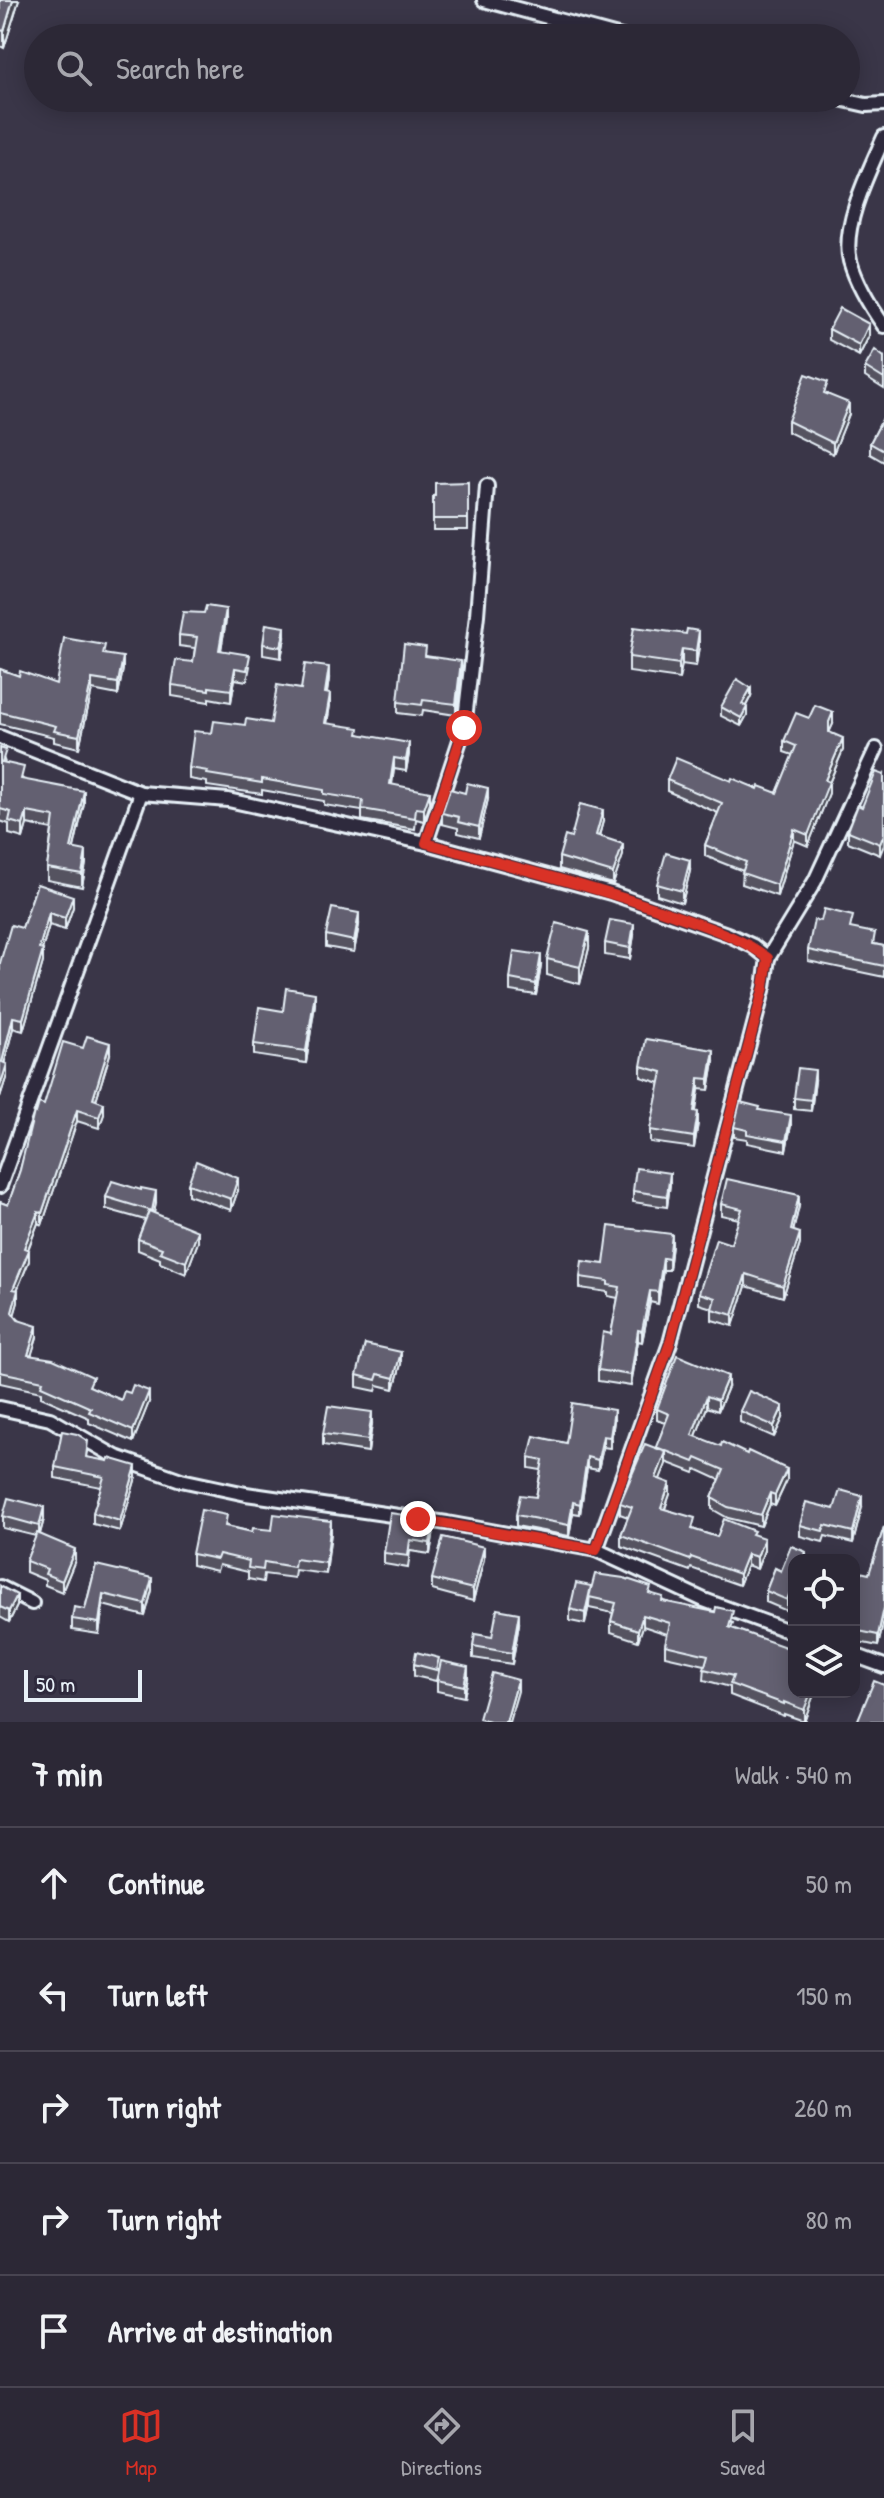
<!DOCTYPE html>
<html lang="en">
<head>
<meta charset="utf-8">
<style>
  body { margin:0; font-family:"Patrick Hand",sans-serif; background:#383442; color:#f1f3f6 }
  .controls { position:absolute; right:24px; bottom:24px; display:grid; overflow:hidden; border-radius:16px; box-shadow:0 4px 20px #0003 }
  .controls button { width:72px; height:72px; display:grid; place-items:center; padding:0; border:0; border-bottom:2px solid #484451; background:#2c2836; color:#f1f3f6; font:40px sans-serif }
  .scale { position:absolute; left:24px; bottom:20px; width:118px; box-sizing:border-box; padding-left:8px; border:4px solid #e8f1f8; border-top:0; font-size:22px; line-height:28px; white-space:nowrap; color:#e8f1f8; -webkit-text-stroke:6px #2f2a3d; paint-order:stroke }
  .stop { position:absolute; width:24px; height:24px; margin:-18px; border:6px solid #d93025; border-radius:50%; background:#fff }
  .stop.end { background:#d93025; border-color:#fff; box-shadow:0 2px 8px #0008 }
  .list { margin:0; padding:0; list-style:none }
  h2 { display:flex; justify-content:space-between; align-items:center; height:104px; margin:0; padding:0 32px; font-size:34px }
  h2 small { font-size:26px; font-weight:400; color:#a6a6ad }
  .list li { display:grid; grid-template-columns:52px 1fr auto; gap:24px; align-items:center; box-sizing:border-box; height:112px; padding:0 32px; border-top:2px solid #484451 }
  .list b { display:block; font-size:30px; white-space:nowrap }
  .list em { font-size:26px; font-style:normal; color:#a6a6ad }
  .icon { flex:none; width:44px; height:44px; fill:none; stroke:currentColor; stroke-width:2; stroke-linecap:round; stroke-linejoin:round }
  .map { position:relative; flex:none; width:884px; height:1722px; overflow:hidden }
  .search { position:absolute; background:#2c2836; box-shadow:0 4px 20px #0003; left:24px; right:24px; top:24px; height:88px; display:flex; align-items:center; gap:20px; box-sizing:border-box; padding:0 28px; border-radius:44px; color:#a6a6ad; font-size:30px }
  .sheet { height:664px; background:#2c2836 }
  nav { display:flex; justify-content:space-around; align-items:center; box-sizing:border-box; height:112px; border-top:2px solid #484451; background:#2c2836; font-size:22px; color:#a6a6ad }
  nav a { display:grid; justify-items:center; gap:4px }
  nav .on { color:#d93025 }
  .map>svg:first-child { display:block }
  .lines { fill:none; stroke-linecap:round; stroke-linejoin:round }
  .street-casing { stroke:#e8f1f8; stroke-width:18 }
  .street { stroke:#2f2a3d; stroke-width:12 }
  .wall { fill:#555361; stroke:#e8f1f8; stroke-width:2 }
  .shaded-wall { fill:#45444f; stroke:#e8f1f8; stroke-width:2 }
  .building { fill:#636171; stroke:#e8f1f8; stroke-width:2 }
  .route { stroke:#d93025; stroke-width:10 }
</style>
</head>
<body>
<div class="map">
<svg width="884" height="1722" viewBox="0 0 884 1722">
  <rect width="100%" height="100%" fill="#3a3648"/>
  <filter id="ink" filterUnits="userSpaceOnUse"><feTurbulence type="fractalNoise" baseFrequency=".0125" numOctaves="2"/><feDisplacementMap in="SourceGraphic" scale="16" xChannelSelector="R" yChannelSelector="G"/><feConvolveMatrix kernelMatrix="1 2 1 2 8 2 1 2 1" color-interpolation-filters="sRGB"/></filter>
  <g filter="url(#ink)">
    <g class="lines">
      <defs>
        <g id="street">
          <path d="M484,0L625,38"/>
          <path d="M835,98L866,105L884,104"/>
          <path d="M884,137C870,169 841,226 850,261C857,285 870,306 884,326"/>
          <path d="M0,737L141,793L228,800L426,843L611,893L727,934L753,946L768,958L764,987L670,1343L596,1550L704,1600L794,1633"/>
          <path d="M426,843L464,728L477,615L487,486"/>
          <path d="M768,958L815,881L876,749"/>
          <path d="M0,1186L141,793"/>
          <path d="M0,1408L50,1419L116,1457L181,1480L246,1494L447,1523L596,1550"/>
          <path d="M0,1587L32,1603"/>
          <path d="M854,1655L884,1666"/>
        </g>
      </defs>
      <!-- street casing -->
      <use href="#street" class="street-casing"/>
      <!-- street -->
      <use href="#street" class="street"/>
    </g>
    <!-- wall -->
    <g class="wall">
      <path d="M0,0H19L4,48L0,46Z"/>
      <path d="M829,329L869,336L859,356L829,340Z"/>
      <path d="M884,357V389L865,377V367Z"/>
      <path d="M828,394L849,414L833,454L788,432V421Z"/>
      <path d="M884,416V462L870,454V443Z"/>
      <path d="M468,482V530H433V496Z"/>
      <path d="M226,620L221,650L250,666L247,681L235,679L231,702L209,698V702L172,696V685L193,662L195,648L179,646V635Z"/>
      <path d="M285,638L281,658L263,655V644Z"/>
      <path d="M699,646L696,666L682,664L679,679L629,672V657Z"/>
      <path d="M105,654L123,669L118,695L92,690L79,748L54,742V737L0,724V669L19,676L56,684Z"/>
      <path d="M426,656L461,671L456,715L423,710L422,716L398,713V702Z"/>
      <path d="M329,679L327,693L330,705L327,724L359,734L409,754L406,771L394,769L392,785L430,803L424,821L416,819L415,829L362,820V811L324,805V801L262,790V794L207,786V782L189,779V768L212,733L245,725L271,723L301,689Z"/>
      <path d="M751,696L746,706L747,715L741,726L721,716V707Z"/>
      <path d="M809,718L833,724L829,732L843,750L829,783V793L808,846L794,840L777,896L742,884L743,871L705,856V845L718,813L667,791V780L731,781L777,793L793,755L784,752V741Z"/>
      <path d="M0,748L5,763L24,780L84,803L74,848L86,863L82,887L47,880V868L52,829L27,824L23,838L9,834V824L0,821Z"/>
      <path d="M884,775L880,855L848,842V831L862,807Z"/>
      <path d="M488,799L479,838L458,833V828L442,824V813Z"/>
      <path d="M603,821L599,836L623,855L613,884L559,869V857L571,838Z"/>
      <path d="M690,871L682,903L657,895V884Z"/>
      <path d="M37,884L73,907L65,930L49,925L42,950L43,962L23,1031L13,1028L4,1063L7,1075L0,1097V963L22,928Z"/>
      <path d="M359,925L354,952L326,947V935Z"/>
      <path d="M634,935L630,959L605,955V943Z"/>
      <path d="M875,944L884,946V977L808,961V950Z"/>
      <path d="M589,948L580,984L547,975V959Z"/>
      <path d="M541,966L536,995L510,991V979Z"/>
      <path d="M315,1004L306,1063L254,1055V1044L283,1011Z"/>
      <path d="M83,1048L110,1054L96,1100L104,1114L99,1128L77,1121L42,1225L38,1223L28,1250L29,1261L17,1290L18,1302L14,1315L37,1337L31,1355L93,1388L121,1400L149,1402L133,1442L89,1423V1418L41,1397V1392L0,1383V1202L8,1205L20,1170L36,1113L44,1105Z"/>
      <path d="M714,1061L709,1090L699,1089L696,1111L698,1123L694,1148L650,1142V1130L660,1083L641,1077V1066Z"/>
      <path d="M815,1081L811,1111L794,1109V1098Z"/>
      <path d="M760,1110L791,1125L786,1151L747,1143V1139L734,1137V1127Z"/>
      <path d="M188,1184L238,1190L231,1210L188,1195Z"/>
      <path d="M670,1184L667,1207L633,1202V1191Z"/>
      <path d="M106,1197L156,1203L154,1213L198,1242L186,1274L160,1263V1259L138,1250V1239L145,1220L106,1209Z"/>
      <path d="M721,1204L799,1206L793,1231L800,1244L783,1297L746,1286L733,1326L712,1320V1308L699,1304V1293L731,1244L739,1219L721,1215Z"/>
      <path d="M672,1245L669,1270H663L658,1304L650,1302L642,1342L638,1341L631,1386L598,1381V1370L611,1334L618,1298L608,1296V1292L580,1288V1277L604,1264Z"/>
      <path d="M401,1364L394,1389L378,1385L376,1391L357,1387V1375Z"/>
      <path d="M728,1387L718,1411L707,1407L696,1436L787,1480L775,1506L770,1504L761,1526L728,1518L712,1509V1498L720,1480L696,1469L694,1473L666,1462L660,1479L670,1494L665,1509L695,1530L717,1537L754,1535L764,1550L757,1569L747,1565L739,1585L691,1568L690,1571L621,1546V1535L628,1517L620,1514V1503L656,1449L665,1423L657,1420V1409Z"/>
      <path d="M740,1411L783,1418L774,1437L740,1422Z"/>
      <path d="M614,1421L610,1448L603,1447L598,1470L587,1468L580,1514L573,1513L569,1536L516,1526V1515L536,1497L541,1470L529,1468V1457L566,1443Z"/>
      <path d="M372,1424L368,1452L323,1445V1434Z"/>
      <path d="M88,1452L87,1457L136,1477L120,1531L93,1524V1513L101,1487L55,1478V1467Z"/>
      <path d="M862,1507L853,1543L825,1536L823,1542L800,1536V1525L834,1509Z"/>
      <path d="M3,1516L44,1519L40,1534L75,1560L62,1592L45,1585V1580L26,1572V1561L36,1536L3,1528Z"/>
      <path d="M227,1526L252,1532L272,1530L331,1532L326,1574L295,1570L294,1578L264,1574L263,1582L248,1579V1572L219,1565L217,1571L192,1565V1554Z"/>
      <path d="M884,1527V1620L878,1646L854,1641L855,1621L854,1620V1582L869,1574Z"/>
      <path d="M434,1530L430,1554L410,1551L408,1568L384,1564V1553Z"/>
      <path d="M791,1546L806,1552V1560H794V1594L787,1611L766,1602V1591L775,1568L781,1571Z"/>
      <path d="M484,1559L473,1601L432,1590V1579Z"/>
      <path d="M96,1565L152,1590L145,1616L103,1605L99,1634L72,1630V1619L85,1609Z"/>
      <path d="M0,1586L17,1606L9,1622L0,1617Z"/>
      <path d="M591,1586L651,1593L663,1601L733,1623L731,1628L794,1692H813V1697L804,1721L784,1714V1716L730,1695V1687L704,1680L705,1665L665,1656V1645L667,1634L643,1626L638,1641L611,1632V1621L613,1613L589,1608V1604L585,1624L570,1621V1609Z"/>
      <path d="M519,1624L512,1664L473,1658V1646Z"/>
      <path d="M414,1664L439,1669L436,1681L414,1676Z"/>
      <path d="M468,1678L464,1697L437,1691V1680Z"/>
    </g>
    <!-- shaded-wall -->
    <g class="shaded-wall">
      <path d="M13,0H19L4,48V31Z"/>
      <path d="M869,324V336L859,356V345Z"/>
      <path d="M849,403V414L833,454V443Z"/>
      <path d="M226,609V620L219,661V650Z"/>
      <path d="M285,627V638L281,658V647Z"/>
      <path d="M699,631V646L696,666V651Z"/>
      <path d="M682,649V664L679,679V664Z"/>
      <path d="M123,657V669L118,695V683Z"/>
      <path d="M461,661V671L456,715V704Z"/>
      <path d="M329,667V679L325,704V693Z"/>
      <path d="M235,668V679L231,702V690Z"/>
      <path d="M92,679V690L79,748V736Z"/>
      <path d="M751,688V696L742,713V704Z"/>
      <path d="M330,694V705L325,735V723Z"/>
      <path d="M747,707V715L741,726V718Z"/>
      <path d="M833,712V724L829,733V722Z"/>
      <path d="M843,738V750L829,783V793L808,846V835L825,780Z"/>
      <path d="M409,743V754L406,771V760Z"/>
      <path d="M394,758V769L390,796V784Z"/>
      <path d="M488,788V799L479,838V827Z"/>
      <path d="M84,791V803L71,860V848Z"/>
      <path d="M430,792V803L424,821V809Z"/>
      <path d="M603,810V821L596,847V835Z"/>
      <path d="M27,812V824L23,838V825Z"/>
      <path d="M794,829V840L777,896V885Z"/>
      <path d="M884,834V845L880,855V844Z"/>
      <path d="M623,844V855L613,884V873Z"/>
      <path d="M86,851V863L82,887V874Z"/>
      <path d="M690,860V871L682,903V891Z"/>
      <path d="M73,896V907L65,930V918Z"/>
      <path d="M49,913V925L39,960V949Z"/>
      <path d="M359,913V925L354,952V941Z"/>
      <path d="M634,924V935L630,959V948Z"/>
      <path d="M589,932V948L580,984V967Z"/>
      <path d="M43,950V962L23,1031V1019Z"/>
      <path d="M541,955V966L536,995V984Z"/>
      <path d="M315,993V1004L306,1063V1051Z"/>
      <path d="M13,1017V1028L2,1073V1062Z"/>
      <path d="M110,1043V1054L93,1110V1099Z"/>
      <path d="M714,1050V1061L709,1090V1079Z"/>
      <path d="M7,1064V1075L0,1097V1086Z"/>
      <path d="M815,1070V1081L811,1111V1100Z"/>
      <path d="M699,1078V1089L694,1122V1111Z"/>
      <path d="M104,1103V1114L99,1128V1117Z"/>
      <path d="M77,1110V1121L42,1225V1213Z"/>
      <path d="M698,1112V1123L694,1148V1137Z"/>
      <path d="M791,1115V1125L786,1151V1141Z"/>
      <path d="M670,1173V1184L667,1207V1196Z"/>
      <path d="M238,1178V1190L231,1210V1199Z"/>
      <path d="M156,1191V1203L152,1222V1211Z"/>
      <path d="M799,1195V1206L791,1241V1230Z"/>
      <path d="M38,1212V1223L24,1259V1248Z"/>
      <path d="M198,1231V1242L186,1274V1262Z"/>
      <path d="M800,1233V1244L783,1297V1286Z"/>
      <path d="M672,1234V1245L669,1270V1259Z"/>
      <path d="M29,1250V1261L13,1300V1289Z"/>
      <path d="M663,1258V1270L658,1304V1292Z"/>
      <path d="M746,1274V1286L733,1326V1315Z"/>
      <path d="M18,1290V1302L12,1323V1312Z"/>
      <path d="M650,1291V1302L642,1342V1331Z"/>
      <path d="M37,1326V1337L28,1366V1355Z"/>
      <path d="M638,1330V1341L631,1386V1375Z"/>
      <path d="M401,1352V1364L394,1389V1378Z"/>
      <path d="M728,1376V1387L718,1411V1400Z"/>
      <path d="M149,1391V1402L133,1442V1431Z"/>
      <path d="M707,1396V1407L692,1446V1435Z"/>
      <path d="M783,1406V1418L774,1437V1426Z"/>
      <path d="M614,1410V1421L610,1448V1437Z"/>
      <path d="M372,1412V1424L368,1452V1440Z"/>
      <path d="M603,1436V1447L598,1470V1460Z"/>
      <path d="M666,1452V1464L656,1489V1478Z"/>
      <path d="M587,1457V1468L580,1514V1504Z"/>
      <path d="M136,1466V1477L120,1531V1521Z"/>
      <path d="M787,1469V1480L775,1506V1495Z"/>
      <path d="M670,1483V1494L661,1519V1508Z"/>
      <path d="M770,1493V1504L761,1526V1515Z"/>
      <path d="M862,1496V1507L853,1543V1532Z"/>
      <path d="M573,1502V1513L569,1536V1525Z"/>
      <path d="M44,1507V1519L39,1537V1526Z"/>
      <path d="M434,1519V1530L430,1554V1543Z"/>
      <path d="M331,1521V1532L326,1574V1563Z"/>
      <path d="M764,1538V1550L757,1569V1557Z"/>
      <path d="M484,1547V1559L473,1601V1589Z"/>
      <path d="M75,1549V1560L62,1592V1581Z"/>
      <path d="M747,1554V1565L739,1585V1574Z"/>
      <path d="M152,1578V1590L145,1616V1604Z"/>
      <path d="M794,1583V1594L787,1611V1600Z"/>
      <path d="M591,1586L589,1604L585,1624V1613Z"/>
      <path d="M103,1594V1605L99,1634V1623Z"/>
      <path d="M17,1595V1606L9,1622V1611Z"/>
      <path d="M884,1608V1620L878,1646V1635Z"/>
      <path d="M519,1613V1624L512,1664V1653Z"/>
      <path d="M643,1615V1626L638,1641V1630Z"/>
      <path d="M468,1667V1678L464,1697V1686Z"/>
      <path d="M518,1680V1691L509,1722H506Z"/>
      <path d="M811,1692H813V1697L804,1721V1710Z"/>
    </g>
    <!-- building -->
    <g class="building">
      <path d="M0,0H13L4,31L0,30Z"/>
      <path d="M840,308L869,324L859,345L829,329Z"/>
      <path d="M875,350L884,357V379L865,367Z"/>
      <path d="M806,374L828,382L824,393L849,403L833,443L788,421Z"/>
      <path d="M884,416V451L870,443Z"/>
      <path d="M468,482V519H433V496H435V483Z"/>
      <path d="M206,606L226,609L219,650L250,655L247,670L235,668L231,690L209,687V690L172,685L176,660L193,662L197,637L179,635L183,612L204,613Z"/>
      <path d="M266,624L285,627L281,647L263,644Z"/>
      <path d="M634,627L686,634L687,629L699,631L696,651L682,649L679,664L629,657Z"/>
      <path d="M64,638L105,645L103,654L123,657L118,683L92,679L79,736L54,731L56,726L0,712V669L19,676L20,671L56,684Z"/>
      <path d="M404,644L426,647L425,656L461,661L456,704L423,700L422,705L398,702Z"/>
      <path d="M305,664L329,667L325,693L330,694L325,723L359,728L358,734L409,743L406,760L394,758L390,784L430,792L424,809L416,808L415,818L362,809L363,800L324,794V790L262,779V783L207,774L208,771L189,768L194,731L212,733L214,721L245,725L246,719L271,723L277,685L301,689Z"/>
      <path d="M737,679L751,688L742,704L747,707L741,718L721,707Z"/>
      <path d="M815,705L833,712L829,722V732L843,738L825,780L829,782L808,835L794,829L777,885L742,873L746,862L705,845L722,803L667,780L676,758L731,781L732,778L758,789L759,786L777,793L796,746L784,741L796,713L809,718Z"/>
      <path d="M0,748L6,750L2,762L24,767L21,779L84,791L71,848L86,851L82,874L47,868L54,817L27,812L23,825L9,821L11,812L0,809Z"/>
      <path d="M876,772L884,775V834L880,844L848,831L858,805L862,807Z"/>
      <path d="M467,783L488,788L479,827L458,822L459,817L442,813L450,789L465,793Z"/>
      <path d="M580,804L603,810L596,835L623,844L613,873L559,857L565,836L571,838Z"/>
      <path d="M666,853L690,860L682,891L657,884Z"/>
      <path d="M37,884L73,896L65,918L49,913L39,949L43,950L23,1019L13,1017L2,1062L7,1064L0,1086V963L11,925L22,928Z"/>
      <path d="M332,908L359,913L354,941L326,935Z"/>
      <path d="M824,909L853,916L850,928L875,933L873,944L884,946V966L808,950L814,920L821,921Z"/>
      <path d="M610,920L634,924L630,948L605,943Z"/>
      <path d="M556,923L589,932L580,967L547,959Z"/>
      <path d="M514,951L541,955L536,984L510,979Z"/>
      <path d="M286,988L315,993L306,1051L254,1044L259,1007L283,1011Z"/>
      <path d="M87,1036L110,1043L93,1099L104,1103L99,1117L77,1110L42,1213L38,1212L24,1248L29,1250L13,1289L18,1290L12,1312L18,1320L37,1326L28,1355L53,1359L93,1377L89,1386L121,1400L124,1391L130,1393L133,1385L149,1391L133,1431L89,1412L91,1408L41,1386L43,1381L0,1372V1202L8,1205L20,1170L34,1112L36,1113L39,1103L44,1105L63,1042L83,1048Z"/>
      <path d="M646,1039L714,1050L709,1079L699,1078L694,1111L698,1112L694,1137L650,1130L662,1072L641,1066Z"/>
      <path d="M798,1068L815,1070L811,1100L794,1098Z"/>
      <path d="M740,1102L760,1107L759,1110L791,1115L786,1141L747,1134V1130L734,1127Z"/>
      <path d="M196,1161L238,1178L231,1199L188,1184Z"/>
      <path d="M636,1168L670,1173L667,1196L633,1191Z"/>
      <path d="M727,1179L799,1195L791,1230L800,1233L783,1286L746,1274L733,1315L712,1309L715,1298L699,1293L716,1239L731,1244L742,1209L721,1204Z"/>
      <path d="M112,1181L141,1190V1188L156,1191L152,1211L106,1197Z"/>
      <path d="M149,1211L198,1231L186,1262L160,1252L162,1248L138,1239Z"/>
      <path d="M609,1226L672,1234L669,1259L663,1258L658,1292L650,1291L642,1331L638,1330L631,1375L598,1370L603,1332L611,1334L620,1287L608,1285V1281L580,1277L582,1261L604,1264Z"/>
      <path d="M365,1344L401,1352L394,1378L378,1374L376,1380L357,1375Z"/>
      <path d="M677,1355L728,1376L718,1400L707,1396L692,1435L721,1446L722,1442L747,1454L748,1451L787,1469L775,1495L770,1493L761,1515L728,1507L712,1498L724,1470L696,1458L694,1462L656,1447L669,1414L657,1409Z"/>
      <path d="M749,1391L783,1406L774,1426L740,1411Z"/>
      <path d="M572,1403L614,1410L610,1437L603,1436L598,1460L587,1457L580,1504L573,1502L569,1525L516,1515L520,1495L536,1497L543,1460L529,1457L534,1436L566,1443Z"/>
      <path d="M328,1406L372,1412L368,1440L323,1434Z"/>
      <path d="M62,1431L77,1434L88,1441L86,1457L108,1461L109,1458L136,1466L120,1521L93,1513L104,1477L55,1467Z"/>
      <path d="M645,1444L666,1452L656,1478L670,1483L661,1508L695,1518L692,1529L717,1537L724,1519L754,1531L752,1534L764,1538L757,1557L747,1554L739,1574L691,1557L690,1560L621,1535L632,1507L620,1503Z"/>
      <path d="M840,1490L862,1496L853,1532L825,1525L823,1531L800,1525L806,1502L834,1509Z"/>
      <path d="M8,1498L44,1507L39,1526L3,1516Z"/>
      <path d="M201,1510L227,1515L225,1526L252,1532L253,1528L272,1530L274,1514L331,1521L326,1563L295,1559L294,1567L264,1562L263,1570L248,1568L249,1561L219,1554L217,1559L192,1554Z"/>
      <path d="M390,1513L434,1519L430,1543L410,1540L408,1556L384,1553Z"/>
      <path d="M884,1527V1608L878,1635L854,1630L858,1610L854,1609V1582L856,1571L869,1574Z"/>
      <path d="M37,1533L75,1549L62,1581L45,1574L47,1569L26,1561Z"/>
      <path d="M443,1537L484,1547L473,1589L432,1579Z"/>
      <path d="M791,1546L806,1552L803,1560H794V1583L787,1600L766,1591L775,1568L781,1571Z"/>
      <path d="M96,1565L152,1578L145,1604L103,1594L99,1623L72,1619L74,1607L85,1609Z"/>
      <path d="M595,1574L624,1578L651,1587L649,1593L663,1597L662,1601L715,1612L716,1607L733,1611L729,1627L794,1650V1692H811L804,1710L784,1702V1704L730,1684L733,1676L704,1669L708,1655L665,1645L670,1623L643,1615L638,1630L611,1621L616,1603L589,1597Z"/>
      <path d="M576,1583L591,1586L585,1613L570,1609Z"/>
      <path d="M0,1586L17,1595L9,1611L0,1607Z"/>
      <path d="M497,1609L519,1613L512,1653L473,1646L475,1634L492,1637Z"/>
      <path d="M416,1652L439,1658L436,1670L414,1664Z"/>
      <path d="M441,1661L468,1667L464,1686L437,1680Z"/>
      <path d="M492,1673L518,1680L506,1722H490L479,1719Z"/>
      <path d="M874,1681L884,1685V1722H857Z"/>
    </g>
  </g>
  <g class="lines" filter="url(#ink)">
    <!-- route -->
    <path class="route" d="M418,1519L596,1550L670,1343L764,987L768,958C740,937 707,927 674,915C593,886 509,866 426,843L464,728"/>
  </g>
</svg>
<div class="controls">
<button><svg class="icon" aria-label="locate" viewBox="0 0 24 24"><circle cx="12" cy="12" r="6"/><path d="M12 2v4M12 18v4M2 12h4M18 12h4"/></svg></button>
<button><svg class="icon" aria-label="layers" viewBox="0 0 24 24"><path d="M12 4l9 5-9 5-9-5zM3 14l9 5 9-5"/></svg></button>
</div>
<div class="scale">50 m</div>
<div class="stop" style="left:464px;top:728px"></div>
<div class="stop end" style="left:418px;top:1519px"></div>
<div class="search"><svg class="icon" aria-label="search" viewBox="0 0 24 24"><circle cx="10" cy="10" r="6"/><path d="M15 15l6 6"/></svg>Search here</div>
</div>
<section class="sheet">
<h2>7 min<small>Walk · 540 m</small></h2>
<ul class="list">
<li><svg class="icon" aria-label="ahead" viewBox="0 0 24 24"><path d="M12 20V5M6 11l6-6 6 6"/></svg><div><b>Continue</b></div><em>50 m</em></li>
<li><svg class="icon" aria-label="left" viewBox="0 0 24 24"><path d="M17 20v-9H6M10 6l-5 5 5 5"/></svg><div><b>Turn left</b></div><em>150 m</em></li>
<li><svg class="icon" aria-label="right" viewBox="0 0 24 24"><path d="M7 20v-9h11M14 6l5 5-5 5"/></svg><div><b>Turn right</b></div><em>260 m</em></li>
<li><svg class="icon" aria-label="right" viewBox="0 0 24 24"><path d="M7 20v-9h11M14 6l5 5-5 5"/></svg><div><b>Turn right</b></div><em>80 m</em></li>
<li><svg class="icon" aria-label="arrive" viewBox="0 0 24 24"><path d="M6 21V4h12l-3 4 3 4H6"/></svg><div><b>Arrive at destination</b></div></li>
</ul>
</section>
<nav>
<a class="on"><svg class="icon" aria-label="map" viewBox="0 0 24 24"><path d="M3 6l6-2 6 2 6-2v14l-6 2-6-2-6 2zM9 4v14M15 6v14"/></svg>Map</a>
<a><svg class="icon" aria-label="directions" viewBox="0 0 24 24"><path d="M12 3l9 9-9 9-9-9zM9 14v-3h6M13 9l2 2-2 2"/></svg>Directions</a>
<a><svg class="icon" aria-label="saved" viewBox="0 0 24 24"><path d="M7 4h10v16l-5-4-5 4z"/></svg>Saved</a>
</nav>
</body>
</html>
